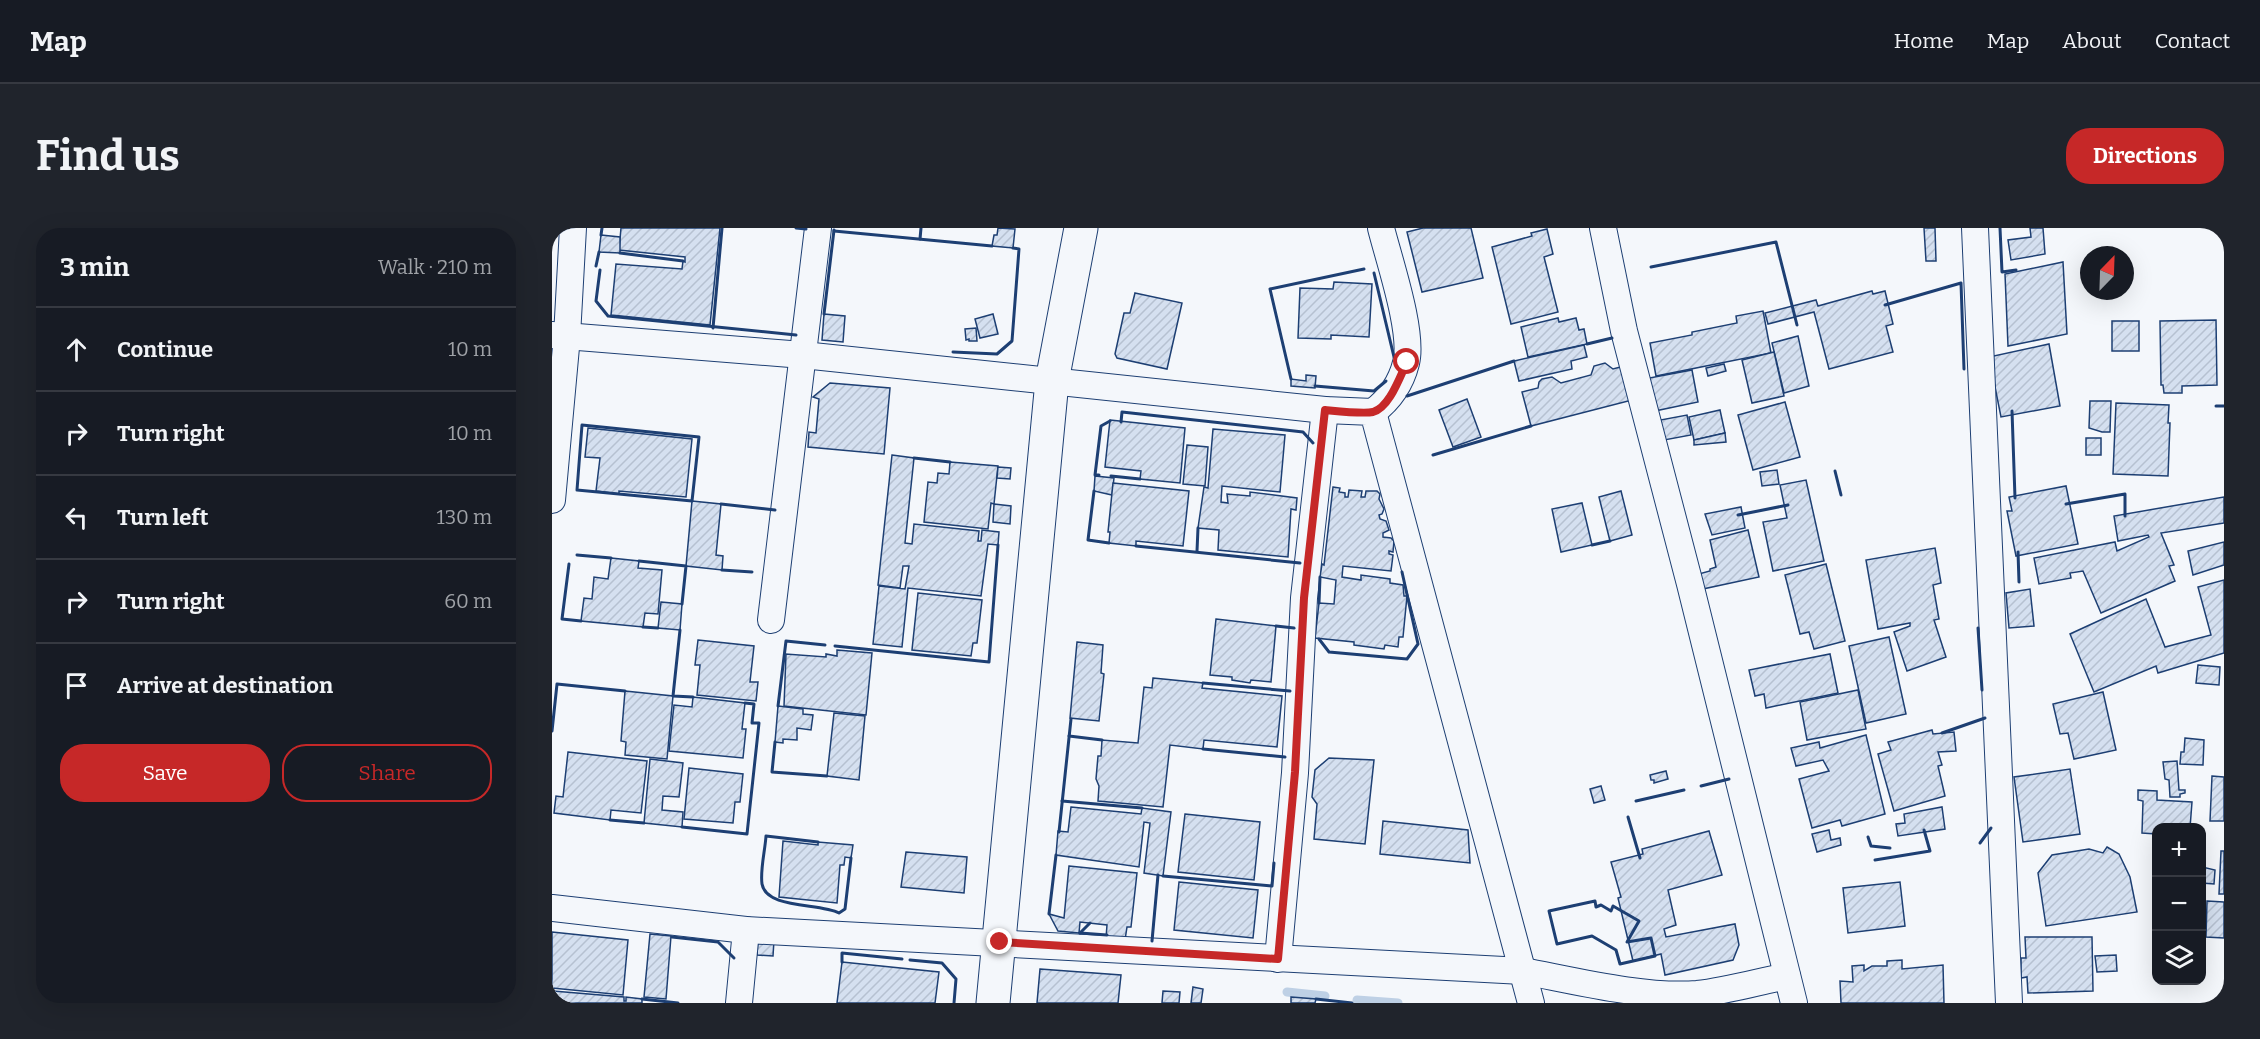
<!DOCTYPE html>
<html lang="en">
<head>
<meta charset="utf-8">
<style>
  body { margin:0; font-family:Bitter,serif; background:#20242c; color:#f1f3f6 }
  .controls { position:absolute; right:18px; bottom:18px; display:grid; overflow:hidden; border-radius:12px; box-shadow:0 6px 24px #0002 }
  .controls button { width:54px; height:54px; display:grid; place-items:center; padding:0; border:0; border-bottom:2px solid #363941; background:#171b24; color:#f1f3f6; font:30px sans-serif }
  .compass { position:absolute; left:1528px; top:18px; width:54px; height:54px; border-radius:50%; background:#171b24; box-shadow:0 6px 24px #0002; rotate:23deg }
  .stop { position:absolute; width:18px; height:18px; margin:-14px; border:4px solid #c62828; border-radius:50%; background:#fff }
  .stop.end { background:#c62828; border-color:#fff; box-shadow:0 2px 6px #0008 }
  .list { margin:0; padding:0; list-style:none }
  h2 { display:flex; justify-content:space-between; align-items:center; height:78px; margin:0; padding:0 24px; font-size:26px }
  h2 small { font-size:20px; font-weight:400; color:#9ea1a6 }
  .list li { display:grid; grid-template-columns:39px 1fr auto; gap:18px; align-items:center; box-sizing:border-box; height:84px; padding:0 24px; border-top:2px solid #363941 }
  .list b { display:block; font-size:22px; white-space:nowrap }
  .list em { font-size:20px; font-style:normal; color:#9ea1a6 }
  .actions { display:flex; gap:12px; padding:18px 24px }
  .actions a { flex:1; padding:14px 0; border:2px solid #c62828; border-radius:24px; text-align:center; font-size:21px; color:#c62828 }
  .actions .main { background:#c62828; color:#fff }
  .icon { flex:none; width:33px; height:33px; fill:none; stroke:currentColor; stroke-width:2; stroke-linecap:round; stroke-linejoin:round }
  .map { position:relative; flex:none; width:1672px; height:775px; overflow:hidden; border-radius:24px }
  header { display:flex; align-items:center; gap:36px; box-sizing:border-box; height:84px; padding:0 30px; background:#171b24; border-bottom:2px solid #363941 }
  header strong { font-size:28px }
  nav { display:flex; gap:33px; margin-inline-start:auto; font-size:21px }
  .intro { display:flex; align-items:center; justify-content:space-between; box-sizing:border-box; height:144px; padding:0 36px }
  h1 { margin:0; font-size:42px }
  .button { padding:15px 27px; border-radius:24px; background:#c62828; color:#fff; font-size:21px; font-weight:700 }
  main { display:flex; gap:36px; padding:0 36px }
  aside { flex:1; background:#171b24; border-radius:24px; box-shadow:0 6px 24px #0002 }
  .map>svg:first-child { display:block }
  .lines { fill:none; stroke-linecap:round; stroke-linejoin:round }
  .stream { stroke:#bed0e5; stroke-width:9 }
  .building { fill:url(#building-hatch); stroke:#1d3f73; stroke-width:1.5 }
  .street-casing { stroke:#1d3f73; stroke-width:28 }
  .secondary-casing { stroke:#1d3f73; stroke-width:35 }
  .street { stroke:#f4f7fb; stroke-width:26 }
  .secondary { stroke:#f4f7fb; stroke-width:33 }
  .wall { stroke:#1d3f73; stroke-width:3 }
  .route { stroke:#c62828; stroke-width:8 }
</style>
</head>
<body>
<header>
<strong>Map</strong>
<nav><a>Home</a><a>Map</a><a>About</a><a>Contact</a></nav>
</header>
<div class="intro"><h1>Find us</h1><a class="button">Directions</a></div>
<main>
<aside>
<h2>3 min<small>Walk · 210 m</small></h2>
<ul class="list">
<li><svg class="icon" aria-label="ahead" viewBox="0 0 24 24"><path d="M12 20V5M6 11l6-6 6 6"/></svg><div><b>Continue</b></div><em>10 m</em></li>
<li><svg class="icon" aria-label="right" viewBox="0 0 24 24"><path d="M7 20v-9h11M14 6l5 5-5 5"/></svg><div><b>Turn right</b></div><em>10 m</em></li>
<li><svg class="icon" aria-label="left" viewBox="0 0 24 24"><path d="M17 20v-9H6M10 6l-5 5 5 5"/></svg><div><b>Turn left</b></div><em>130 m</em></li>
<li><svg class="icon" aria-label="right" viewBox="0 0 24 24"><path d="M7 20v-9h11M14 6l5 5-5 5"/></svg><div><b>Turn right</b></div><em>60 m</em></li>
<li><svg class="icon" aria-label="arrive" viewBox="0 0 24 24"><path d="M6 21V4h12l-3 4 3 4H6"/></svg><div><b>Arrive at destination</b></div></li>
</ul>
<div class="actions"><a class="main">Save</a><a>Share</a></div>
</aside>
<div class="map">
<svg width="1672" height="775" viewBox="0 0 1672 775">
  <defs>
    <pattern id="building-hatch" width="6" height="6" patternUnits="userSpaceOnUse" patternTransform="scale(1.5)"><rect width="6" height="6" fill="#d5e0f0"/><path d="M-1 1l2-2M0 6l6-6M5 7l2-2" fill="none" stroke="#b6c1d1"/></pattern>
  </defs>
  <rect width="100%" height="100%" fill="#f4f7fb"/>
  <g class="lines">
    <!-- stream -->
    <g class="stream">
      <path d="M735,764L773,768"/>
      <path d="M805,772L846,775"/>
    </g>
  </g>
  <!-- building -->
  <g class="building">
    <path d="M69,0H168L158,97L59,87L64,36L130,41L131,33L133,34V29L67,22Z"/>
    <path d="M446,0L463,1L461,20L440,18L442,7H445Z"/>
    <path d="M871,0H919L931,50L870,64L855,4Z"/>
    <path d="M1372,0H1383L1384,33H1374Z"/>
    <path d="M1478,0H1491L1493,26L1459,32L1456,12L1479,9Z"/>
    <path d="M995,1L1001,26L992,29L1006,84L959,96L940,19L980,8L979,5Z"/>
    <path d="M49,7L68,9V25L47,24Z"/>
    <path d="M1511,34L1515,106L1456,118L1453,46Z"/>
    <path d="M782,54L820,56L817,109L779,107V111L746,110L748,60L781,61Z"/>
    <path d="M1320,63L1321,66L1333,63L1341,96L1334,98L1341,124L1277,141L1262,84L1216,96L1213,85L1264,72L1266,78Z"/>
    <path d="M583,65L630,75L615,141L565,130L563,126L572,85H578Z"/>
    <path d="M1211,83L1219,125L1104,148L1098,115L1140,107V104L1185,95L1184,88Z"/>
    <path d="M272,86L293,88L291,114L270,112Z"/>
    <path d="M441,86L446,106L428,110L423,91Z"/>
    <path d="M1006,90L1007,94L1024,90L1027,102L1032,101L1035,116L976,129L969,99Z"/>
    <path d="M1664,92L1665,157L1630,158V165H1612L1611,157H1609L1608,93Z"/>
    <rect x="1560" y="93" width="27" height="30"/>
    <path d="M424,100L425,113H417V111L414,112L413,101Z"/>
    <path d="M1246,108L1257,158L1232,165L1220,115Z"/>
    <path d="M1497,116L1508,178L1449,189L1437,129Z"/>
    <path d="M1032,117L1035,129L1019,133L1020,141L967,153L962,133Z"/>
    <path d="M1222,124L1232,168L1200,175L1190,132Z"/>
    <path d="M1053,135L1061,141L1076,137L1084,171L979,198L970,164L986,160L987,154L990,151L1000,149L1009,155L1039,147L1042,138Z"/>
    <path d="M1172,136L1174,143L1156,148L1154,140Z"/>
    <path d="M1140,142L1146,174L1098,184L1092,151Z"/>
    <path d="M754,147L764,148L763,160L739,158V151L754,153Z"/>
    <path d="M278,155L338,160L332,226L256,219L257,204L264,205L267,171L261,169Z"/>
    <path d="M915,171L929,209L901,219L887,182Z"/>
    <path d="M1538,173H1559L1558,204H1550L1537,200Z"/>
    <path d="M1233,174L1248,229L1201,242L1186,187Z"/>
    <path d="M1564,175L1617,177L1616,195H1618L1616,248L1561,246Z"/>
    <path d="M1168,182L1173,205L1142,212L1137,189Z"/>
    <path d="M1135,187L1139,207L1107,213L1103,193Z"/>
    <path d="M558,192L633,200L628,255L588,251L589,243L553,239Z"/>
    <path d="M36,200L140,211L134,269L67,263V266L44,263L48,230L33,229Z"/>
    <path d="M661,201L733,207L728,264L670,258L669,274L676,275L675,266L698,268V264L745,270L744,282L739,281L736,329L666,322L667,302L646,300L652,259L656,260Z"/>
    <path d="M1173,205L1174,214L1142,217V212Z"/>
    <rect x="1534" y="210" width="15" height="17"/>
    <path d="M635,217L656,219L653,258L631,256Z"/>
    <path d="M340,227L362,230L353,315L360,316L362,296L427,303L426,313H429L430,302L447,304L446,317L436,316L429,368L356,360L350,419L321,416L327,358L353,361L357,338H351L348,360L326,357Z"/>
    <path d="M398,234L446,238L442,276L439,275L436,301L372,294L376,254L385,255L386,245L397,246Z"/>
    <path d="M446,239L459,240L458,251L445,250Z"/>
    <path d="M1225,242L1227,256L1210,258L1208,244Z"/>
    <path d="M543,248L562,250L560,267L542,263Z"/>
    <path d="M1254,252L1272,333L1221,343L1211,294L1235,290L1228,257Z"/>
    <path d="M561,255L637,263L631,318L584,313V318L557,315L558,304H556Z"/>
    <path d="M1514,258L1526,316L1464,328L1455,283H1460L1457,269Z"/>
    <path d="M781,259L788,260L787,264L793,265V269H796L797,262L810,263L809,269H813L814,263H825L828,266L827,271L832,281L830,286L827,287L828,291L834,293L837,302L831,305V309L839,310L842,313L841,324L837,323V326L841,327L839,343L791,338L790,349L809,352V347L838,351V355L851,357L852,368H855L851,409H847L846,419L833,417L832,421L802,417V414L763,410L767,375L782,376L784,352L768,349L770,336L772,337Z"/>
    <path d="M1069,263L1080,307L1058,313L1047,269Z"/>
    <path d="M1672,269V295L1609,305L1622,337L1617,338L1623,353L1549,385L1531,343L1518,345L1519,350L1487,356L1482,330L1563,314L1565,323L1597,309L1596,307L1566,313L1562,288Z"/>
    <path d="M140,273L169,276L164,327L171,328L170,342L134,338Z"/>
    <path d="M1030,275L1040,317L1009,324L1000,281Z"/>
    <path d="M442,276L459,278L458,296L441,294Z"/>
    <path d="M1189,279L1193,300L1160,307L1153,286Z"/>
    <path d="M1196,302L1207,349L1146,362L1143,347L1158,343V341L1164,339L1158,312Z"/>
    <path d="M1672,314V337L1641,347L1636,323Z"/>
    <path d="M1383,320L1389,355L1381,357L1387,391L1382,392L1394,429L1355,443L1342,404L1358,398V395L1326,401L1314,332Z"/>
    <path d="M59,330L87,333L86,340L110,342L106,386L93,385L91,399L29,393L32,370L40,371L42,349L56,351Z"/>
    <path d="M1274,336L1293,413L1262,421L1257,404L1248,406L1233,347Z"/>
    <path d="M1672,352V425L1606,445L1604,438L1542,464L1518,406L1594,371L1613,419L1659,407L1646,359Z"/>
    <path d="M1478,361L1482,398L1457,400L1454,365Z"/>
    <path d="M366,365L430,372L425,415H421L419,428L360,422Z"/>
    <path d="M109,374L130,376L128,402L106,400Z"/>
    <path d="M664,391L724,398L719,454L699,452L698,455L680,452V449L658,447Z"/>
    <path d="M1337,409L1354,486L1314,495L1297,418Z"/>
    <path d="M146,412L202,418L198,454H206L204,473L145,467L148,437H143Z"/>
    <path d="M525,414L551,417L549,445L552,446L547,493L518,490Z"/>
    <path d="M285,422L320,425L314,487L232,478L234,426L274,429V426L285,428Z"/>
    <path d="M1278,426L1286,465L1214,480L1212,466L1203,468L1197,442Z"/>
    <path d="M1646,437L1668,439L1667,457L1644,455Z"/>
    <path d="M601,450L651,455L650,460L730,468L725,519L652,512L651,521L618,517L611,579L546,573L547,558L544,551L546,528H549L550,512L586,515L592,459L600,460Z"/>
    <path d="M1306,462L1314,501L1255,512L1248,474Z"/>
    <path d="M73,463L121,468L115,531L73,527L74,514L69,513Z"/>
    <path d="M1551,464L1564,522L1522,531L1516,505L1508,506L1501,476Z"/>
    <path d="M141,469L193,475L190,501H194L191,530L117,523L122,477L140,479Z"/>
    <path d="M226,478L251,481V486L261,487L259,502L245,500V512L231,511V515L223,514Z"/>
    <path d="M282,485L313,488L307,552L275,548Z"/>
    <path d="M1380,502L1381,506L1402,504L1404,523L1386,524L1390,537L1386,538L1393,568L1342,583L1326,526L1339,522L1336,514Z"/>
    <path d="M1314,507L1333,586L1290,598L1288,592L1260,600L1247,551L1277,543L1271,532L1244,538L1239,520L1267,514L1268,520Z"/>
    <path d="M1633,510L1652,512L1651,537L1628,536L1629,524H1632Z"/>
    <path d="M16,524L95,533L89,585L59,582L58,592L2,585L4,568L11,569Z"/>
    <path d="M777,530L822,532L813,616L762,611L765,576L760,569L763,542Z"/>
    <path d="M98,531L131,535L127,569L111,568L110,582L131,584L130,599L92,595Z"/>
    <path d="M1625,533L1627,562H1633V565L1628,566V569H1618L1617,552L1613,551L1611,534Z"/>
    <path d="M137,540L191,546L188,574H183L181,595L132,591Z"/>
    <path d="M1518,541L1528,606L1471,614L1462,549Z"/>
    <path d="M1114,543L1116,551L1102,555V552H1099L1098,547Z"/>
    <path d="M1660,548L1672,549V593H1658Z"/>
    <path d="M1049,558L1053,572L1042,575L1038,561Z"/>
    <path d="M1586,562L1605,563V572L1640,574L1638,600H1604V606L1590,605L1591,573L1586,572Z"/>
    <path d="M519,579L589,586L590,580L619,584L611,648L592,645L598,595L592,594L587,639L504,627L506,603L516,604Z"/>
    <path d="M1390,579L1393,601L1346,608L1344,596L1353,595L1352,586Z"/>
    <path d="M633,586L708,594L702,652L626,644Z"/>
    <path d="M831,593L916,602L918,635L828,626Z"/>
    <path d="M1277,602L1279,612L1288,610L1289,617L1265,624L1260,606Z"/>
    <path d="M1157,603L1170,647L1116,662L1124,697L1112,701L1114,709L1183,696L1187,717L1181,732L1113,747L1109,726L1081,733L1066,670L1069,669L1059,634L1091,626L1090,621Z"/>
    <path d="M231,613L266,617V614L301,617L299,630L293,629L292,637H288L285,675L227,669Z"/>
    <path d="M1555,619L1567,626L1578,649L1585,684L1494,698L1486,645L1500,627L1537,621L1551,625Z"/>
    <path d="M1669,623H1672V666H1667Z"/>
    <path d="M354,624L415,629L412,665L349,659Z"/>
    <path d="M1650,633V639L1663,642L1662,656L1650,655Z"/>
    <path d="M517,638L585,645L579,699H575L573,712L554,710L555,697L528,694L527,705L506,703L497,686L512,690Z"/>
    <path d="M627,654L706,662L701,710L622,702Z"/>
    <path d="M1348,654L1353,698L1296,705L1291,660Z"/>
    <path d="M1655,673L1672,674V710L1654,709Z"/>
    <path d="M0,704L76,712L71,767L0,760Z"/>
    <path d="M98,706L119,708L114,771L92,769Z"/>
    <path d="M1473,709H1540L1541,763L1476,765L1475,749L1469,750V730H1474Z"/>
    <path d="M206,711L222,712L221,728L205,727Z"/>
    <path d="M1564,727L1565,743L1545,744L1543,728Z"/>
    <path d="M1350,732V741L1391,737L1392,775H1289L1288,753L1301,754L1300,738L1312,737V743L1320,738H1335V733Z"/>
    <path d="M290,734L387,744L383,775H285Z"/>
    <path d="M488,741L569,747L566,775H485Z"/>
    <path d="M641,759L651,761L649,775H639Z"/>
    <path d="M1,763L72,769V773H74V769L90,771V775H0Z"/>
    <path d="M611,763L628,764L627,775H610Z"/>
    <path d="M739,769L764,771L763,775H739Z"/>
  </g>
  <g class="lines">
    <defs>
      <g id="street">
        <path d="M1051,0L1072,103L1138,356L1242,775"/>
        <path d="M1423,0L1457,775"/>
        <path d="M0,107L251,127L773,182L821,184L979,775"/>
        <path d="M821,184C837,172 849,155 854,135C862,105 837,32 829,0"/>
        <path d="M0,272L15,108L21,0"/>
        <path d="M219,392L266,0"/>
        <path d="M0,680L194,702L971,743C1024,753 1092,770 1145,766C1175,763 1205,754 1235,748"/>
        <path d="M726,731L743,545L752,370L773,182"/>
        <path d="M187,775L194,702"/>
      </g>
      <path id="secondary" d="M441,775L500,153L529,0"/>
    </defs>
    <!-- street casing -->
    <use href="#street" class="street-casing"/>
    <!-- secondary casing -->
    <use href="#secondary" class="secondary-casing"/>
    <!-- street -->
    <use href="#street" class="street"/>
    <!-- secondary -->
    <use href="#secondary" class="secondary"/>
    <!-- wall -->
    <g class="wall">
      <path d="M244,0L254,1"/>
      <path d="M1448,0L1450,44L1464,42"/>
      <path d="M282,3L440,18"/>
      <path d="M49,7L50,0"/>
      <path d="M368,11L369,0"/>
      <path d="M68,25L131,33"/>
      <path d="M44,38L47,24"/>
      <path d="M1099,39L1224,14L1245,97"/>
      <path d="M48,42L44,73L56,88L244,107"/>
      <path d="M822,45L842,129"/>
      <path d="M1333,77L1409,55L1412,141"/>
      <path d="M272,86L282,2"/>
      <path d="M161,100L170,0"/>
      <path d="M1035,116L1060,110"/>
      <path d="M401,124L445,126L460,113L467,21L461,20"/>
      <path d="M739,151L718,61L812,41"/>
      <path d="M763,158L822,163L834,153"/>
      <path d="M855,168L962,133"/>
      <path d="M1664,178H1672"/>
      <path d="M1460,183L1463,270"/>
      <path d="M569,194L570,184L751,204L761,215"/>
      <path d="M30,197L147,209L140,273L25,262Z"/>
      <path d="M881,227L979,198"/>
      <path d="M362,230L398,234"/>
      <path d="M1283,243L1289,267"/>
      <path d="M547,247H543L549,198L558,193"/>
      <path d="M559,248L588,251"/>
      <path d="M542,263L536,312L557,315"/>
      <path d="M169,276L223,282"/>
      <path d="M1514,276L1573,266V288"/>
      <path d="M1186,287L1236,277"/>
      <path d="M1040,317L1058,313"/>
      <path d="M584,318L748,335"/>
      <path d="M645,323L646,300"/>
      <path d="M1466,324L1467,354"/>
      <path d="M25,327L59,330"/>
      <path d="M87,333L134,338L130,376"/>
      <path d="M17,336L10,391L29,393"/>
      <path d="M170,342L200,344"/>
      <path d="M767,375L768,349"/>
      <path d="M724,398L742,400"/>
      <path d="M91,399L106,400"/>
      <path d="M1426,400L1430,462"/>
      <path d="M128,402L121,468L141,469"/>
      <path d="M767,411L777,424L855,431L866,416L850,344"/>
      <path d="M283,418L437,434L446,317"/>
      <path d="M651,455L738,463"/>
      <path d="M226,478L234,413L273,417"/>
      <path d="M0,503L5,456L73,463"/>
      <path d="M1390,505L1433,490"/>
      <path d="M517,508L550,512"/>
      <path d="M223,514L220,544L275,548"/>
      <path d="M651,521L733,529"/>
      <path d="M1149,558L1177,551"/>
      <path d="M510,573L590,580"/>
      <path d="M1084,573L1132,562"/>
      <path d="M1076,589L1088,630"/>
      <path d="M58,592L92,595"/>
      <path d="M130,599L195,606L207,495H200L202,476L193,475"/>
      <path d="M507,604L519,491"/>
      <path d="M1316,609L1319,618L1338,620"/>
      <path d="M266,614L214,608C213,623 208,642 210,656C214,681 268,675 287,685L293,681L299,630"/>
      <path d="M1428,615L1439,600"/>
      <path d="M1323,632L1378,623L1372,602"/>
      <path d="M611,648L720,658L722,635"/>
      <path d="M1043,673L1044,679L1049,677L1059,683L1061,678L1087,693L1075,714L1099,710L1103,728L1068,736L1064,722L1040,708L1005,716L997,683Z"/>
      <path d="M497,686L504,627"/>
      <path d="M528,705L555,707"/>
      <path d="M528,705L538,695"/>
      <path d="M120,709L166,714L182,730"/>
      <path d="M600,713L606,647"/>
      <path d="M358,732L390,735L404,751L402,775"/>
      <path d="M290,734V725L350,731"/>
      <path d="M90,771L126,775"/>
      <path d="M764,771L800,775"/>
    </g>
  </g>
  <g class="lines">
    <!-- route -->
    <path class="route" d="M448,714L726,731L743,544L752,370L773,182C784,183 811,186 821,184C838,179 848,148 855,134"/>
  </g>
</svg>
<div class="controls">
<button>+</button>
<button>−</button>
<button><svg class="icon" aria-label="layers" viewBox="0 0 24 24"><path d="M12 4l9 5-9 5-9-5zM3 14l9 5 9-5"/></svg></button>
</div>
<svg class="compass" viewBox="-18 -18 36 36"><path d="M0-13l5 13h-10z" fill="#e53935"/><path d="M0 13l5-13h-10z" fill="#9ea1a6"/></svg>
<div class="stop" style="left:855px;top:134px"></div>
<div class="stop end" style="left:448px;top:714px"></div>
</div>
</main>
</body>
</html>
